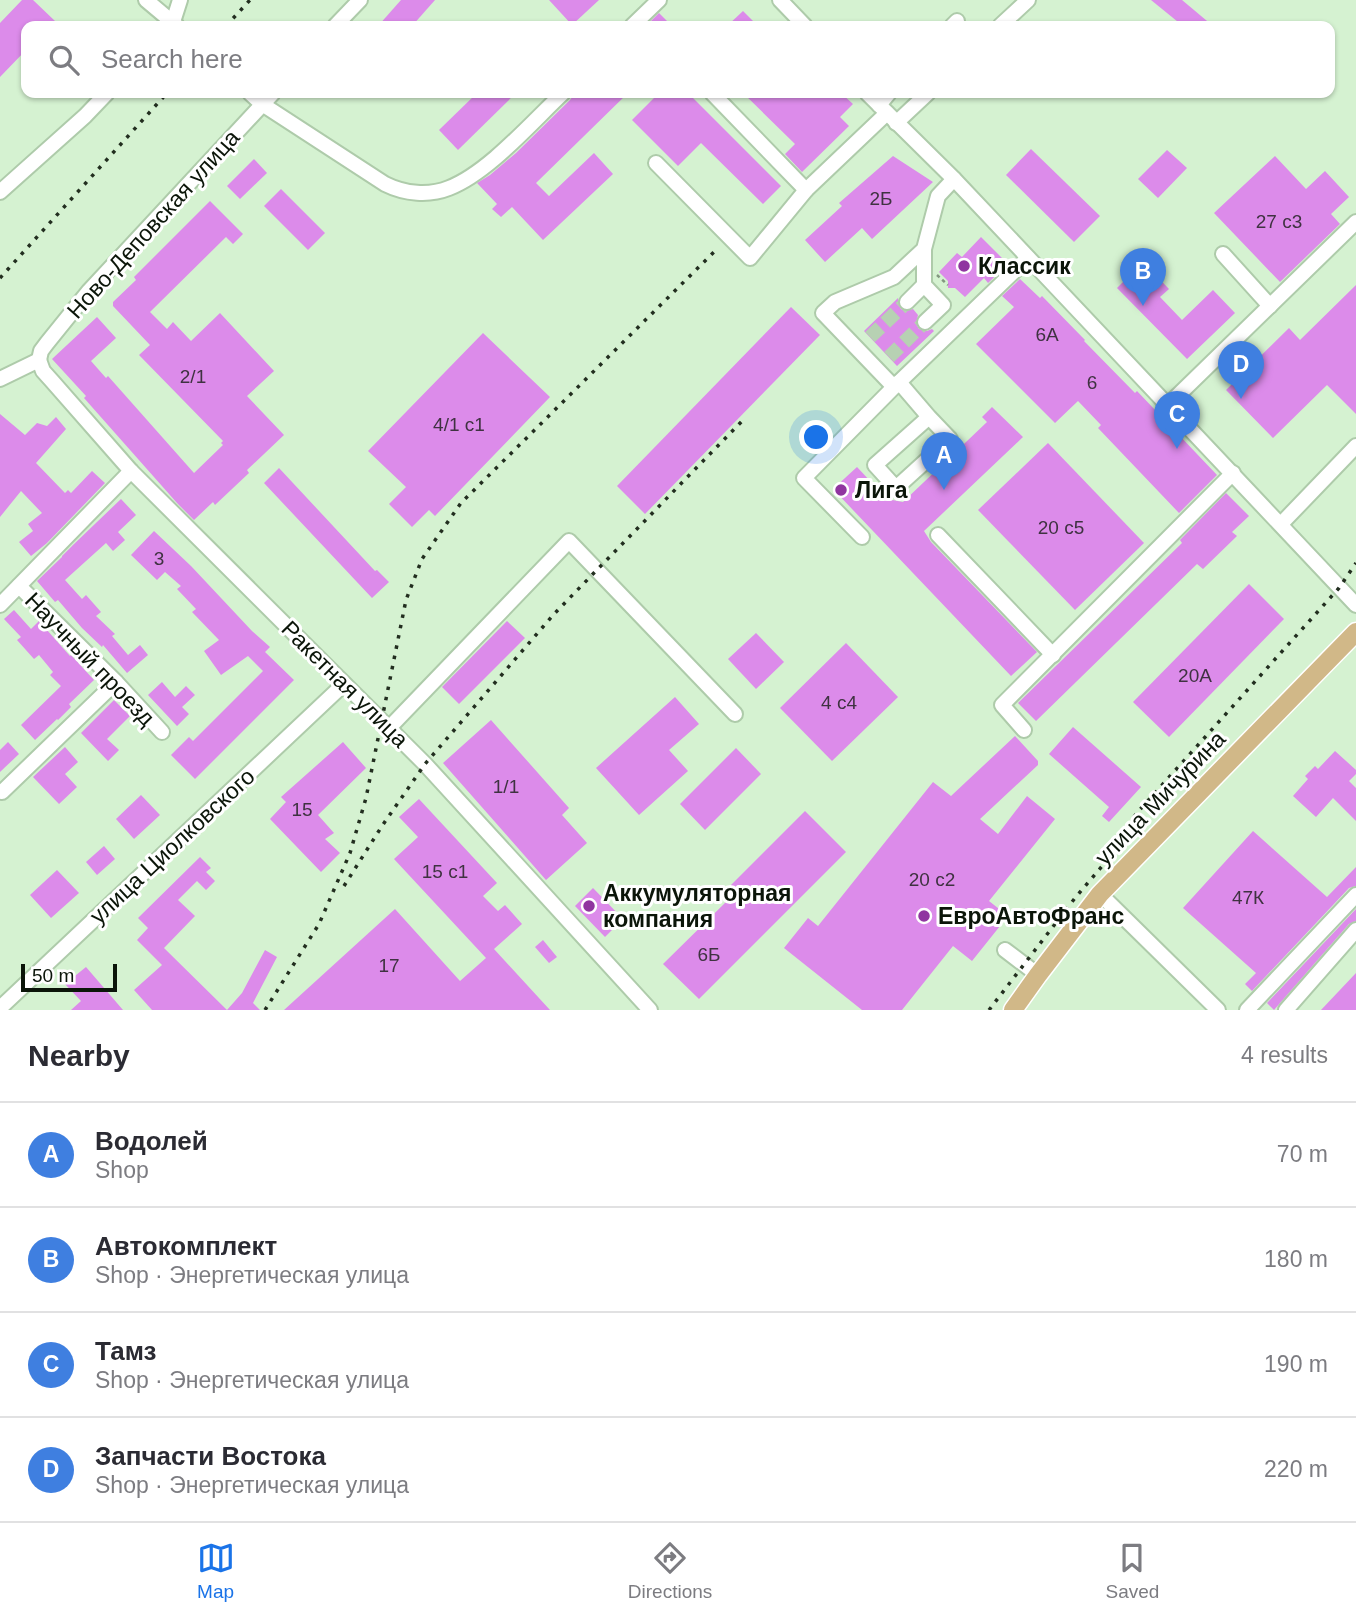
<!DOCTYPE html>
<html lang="en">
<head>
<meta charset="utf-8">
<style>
  body { margin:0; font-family:Helvetica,sans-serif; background:#f2f2f3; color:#2b2b33 }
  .scale { position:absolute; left:21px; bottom:18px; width:96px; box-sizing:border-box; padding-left:7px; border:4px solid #0b1509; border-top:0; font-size:19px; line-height:24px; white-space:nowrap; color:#0b1509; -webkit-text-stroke:5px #fff; paint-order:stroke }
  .you { position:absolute; left:817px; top:438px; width:24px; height:24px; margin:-18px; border:5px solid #fff; border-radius:50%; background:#1a73e8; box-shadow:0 0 0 10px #1a73e833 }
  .badge { display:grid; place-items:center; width:46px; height:46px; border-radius:50%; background:#1a73e8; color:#fff; font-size:23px; font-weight:700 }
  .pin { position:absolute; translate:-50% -58px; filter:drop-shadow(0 2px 4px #0008) }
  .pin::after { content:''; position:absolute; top:37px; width:24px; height:21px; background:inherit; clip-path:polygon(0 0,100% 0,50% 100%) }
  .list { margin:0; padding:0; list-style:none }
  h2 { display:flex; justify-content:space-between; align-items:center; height:91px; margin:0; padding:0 28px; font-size:30px }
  h2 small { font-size:23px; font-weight:400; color:#7c7c81 }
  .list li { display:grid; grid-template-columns:46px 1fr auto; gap:21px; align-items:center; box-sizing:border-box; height:105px; padding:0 28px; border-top:2px solid #e1e1e2 }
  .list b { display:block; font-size:26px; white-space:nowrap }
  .list p { margin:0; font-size:23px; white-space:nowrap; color:#7c7c81 }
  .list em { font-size:23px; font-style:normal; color:#7c7c81 }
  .icon { flex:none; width:38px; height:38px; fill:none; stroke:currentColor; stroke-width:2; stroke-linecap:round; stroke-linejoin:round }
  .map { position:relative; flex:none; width:1356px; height:1010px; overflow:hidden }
  .search { position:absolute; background:#fff; box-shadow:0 2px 5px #0004; left:21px; right:21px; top:21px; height:77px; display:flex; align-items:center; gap:18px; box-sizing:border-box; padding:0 24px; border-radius:14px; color:#7c7c81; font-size:26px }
  .sheet { height:511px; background:#fff }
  nav { display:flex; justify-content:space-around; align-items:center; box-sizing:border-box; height:98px; border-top:2px solid #e1e1e2; background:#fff; font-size:19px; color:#7c7c81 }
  nav a { display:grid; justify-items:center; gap:4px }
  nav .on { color:#1a73e8 }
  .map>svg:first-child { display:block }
  .building { fill:#dc8bea }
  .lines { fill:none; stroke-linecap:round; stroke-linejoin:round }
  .minor-tunnel { stroke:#b7d1b3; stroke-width:14; stroke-dasharray:14 7; stroke-linecap:butt }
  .minor-casing { stroke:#aecbaa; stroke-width:18 }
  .major-casing { stroke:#fff; stroke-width:21 }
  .path { stroke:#839880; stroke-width:2.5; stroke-dasharray:3.5 3.5; stroke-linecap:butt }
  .minor { stroke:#fff; stroke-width:14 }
  .major { stroke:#d1b888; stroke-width:18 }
  .rail { stroke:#222e1f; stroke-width:3.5; stroke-dasharray:3.5 7; stroke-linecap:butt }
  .poi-dot { fill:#9035a0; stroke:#fff; stroke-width:2.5 }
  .labels { text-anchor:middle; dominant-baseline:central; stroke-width:6; stroke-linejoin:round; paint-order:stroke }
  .number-label { font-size:19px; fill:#3f3241 }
  .street-label { font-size:23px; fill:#0b1509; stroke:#fff }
  .poi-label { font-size:23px; font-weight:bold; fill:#0b1509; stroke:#fff; text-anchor:start }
</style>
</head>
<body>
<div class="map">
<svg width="1356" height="1010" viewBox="0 0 1356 1010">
  <rect width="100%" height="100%" fill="#d5f2d1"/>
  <!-- building -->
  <g class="building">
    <path d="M22,0H33L55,21L49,26H26V50L0,77V23Z"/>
    <path d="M401,0H435L412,26H378Z"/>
    <path d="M549,0H599L572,25Z"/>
    <path d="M1151,0H1182L1213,26H1183Z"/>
    <path d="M743,11L758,26H727Z"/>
    <path d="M659,13L672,26H646Z"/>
    <path d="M477,93H516L458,150L439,130Z"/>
    <path d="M575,93H628L536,183L549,196L594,153L613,174L543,240L512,207L501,217L492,209L497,204L477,183L490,175L516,153L570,100Z"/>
    <path d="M659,93H688L781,186L763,204L701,143L678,166L632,120Z"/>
    <path d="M743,93H841L853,104L840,117L849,126L802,172L785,154L795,144Z"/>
    <path d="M1031,149L1100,216L1074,242L1006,175Z"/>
    <path d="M1167,150L1187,168L1158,198L1138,179Z"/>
    <path d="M893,156L933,182L872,239L862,228L825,262L805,240L842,206L839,203Z"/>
    <path d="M1275,156L1306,189L1325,171L1349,197L1331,214L1340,224L1280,282L1214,213Z"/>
    <path d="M254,159L267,173L240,199L227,186Z"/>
    <path d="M281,189L325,233L308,250L264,206Z"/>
    <path d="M210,201L243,234L233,244L226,237L150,312L167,329L173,322L191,341L220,313L274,371L247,396L284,435L247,470L249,473L215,505L213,502L194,520L177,503L84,398L86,396L52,359L97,317L116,338L91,361L106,378L108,376L194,473L223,445L221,443L223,441L139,355L150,345L113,306V302L136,280L134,277Z"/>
    <path d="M981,237L1008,264L988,283L984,278L965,297L955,288H948V281L939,272L957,253L962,257Z"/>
    <path d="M1143,262L1169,289L1160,297L1182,320L1213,290L1235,313L1187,359L1117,288Z"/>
    <path d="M1020,279L1040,298L1042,296L1085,340L1084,341L1135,393L1137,391L1217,475L1179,513L1098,428L1101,425L1078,401L1055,423L976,344L1014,307L1002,296Z"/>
    <path d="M1356,285V414L1327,385L1273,438L1226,390L1289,328L1300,340Z"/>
    <path d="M898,298V304L901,309L905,311L913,309L918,315L916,324L919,329L927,331L932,329L934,331L897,366L864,331Z"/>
    <path d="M791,307L820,335L645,514L617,486Z"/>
    <path d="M483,333L550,397L435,516L429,510L412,527L389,504L406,487L368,451Z"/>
    <path d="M992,407L1023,437L924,531L931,542L1037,652L1011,676L833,489L857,467L887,499L903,502L987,422L982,417Z"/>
    <path d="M0,414L25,435L37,423L47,426L56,417L66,429L36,463L65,493L68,490L71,493L92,471L105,483L47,543L31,556L19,542L33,531L28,524L42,513L21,491L0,517Z"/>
    <path d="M1048,443L1144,543L1075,610L978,510Z"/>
    <path d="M279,468L375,571L377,570L389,582L372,598L264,483Z"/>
    <path d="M1226,493L1249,516L1232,532L1237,536L1203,569L1197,564L1036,721L1018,703L1182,543L1180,540Z"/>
    <path d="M121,499L136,515L118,532L125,540L113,551L106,543L65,580L82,599L86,595L101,612L96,616L115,634L112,636L128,655L140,645L148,655L127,673L103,645L102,647L82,628L58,600L55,602L37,581L62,557V556L73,545Z"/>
    <path d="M154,531L191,566L252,631L270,647L265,652L294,680L195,779L171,755L189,737L193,741L263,671L248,656L221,675L204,651L219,640L192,612L196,609L177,589L181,586L165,572L157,580L131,555Z"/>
    <path d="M1249,584L1284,619L1169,737L1133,702Z"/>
    <path d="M14,610L31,629L39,621L70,656L71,655L94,680L69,704L71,707L58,720L57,719L35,740L21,725L61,686L50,675L53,672L39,655L34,659L17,640L21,637L4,619Z"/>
    <path d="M507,621L525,638L459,704L442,687Z"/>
    <path d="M756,633L784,662L756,689L728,659Z"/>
    <path d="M846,643L898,697L832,761L780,708Z"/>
    <path d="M162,682L175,697L186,686L195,695L182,707L189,714L177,726L148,695Z"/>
    <path d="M675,697L699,724L669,750L688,771L639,815L596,768Z"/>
    <path d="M114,700L130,716L107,739L119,750L108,761L81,733Z"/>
    <path d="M491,720L569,808L562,815L587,843L546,880L443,763Z"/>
    <path d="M1073,727L1141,787L1109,822L1102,816L1109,807L1049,754Z"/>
    <path d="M1015,736L1038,761V765L980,819L998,834L1027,796L1055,819L989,901L1008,916L972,961L953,946L902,1010H862L784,948L808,918L818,926L933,782L951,796Z"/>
    <path d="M8,742L19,754L0,772V750Z"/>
    <path d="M343,742L366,768L318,815L334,833L325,839L340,853L321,872L270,819L286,802L281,797Z"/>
    <path d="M65,747L78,762L65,774L77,787L59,804L33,777Z"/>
    <path d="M736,748L761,774L705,830L680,804Z"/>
    <path d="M1335,751L1356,770V774L1349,781L1356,788V821L1333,798L1316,817L1293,796L1308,779L1305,776L1315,766L1318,769Z"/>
    <path d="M141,795L160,815L134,839L116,819Z"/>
    <path d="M419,799L497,883L483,896L498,911L505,905L522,924L494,949L550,1010H284L395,909L460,981L486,958L394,859L418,837L399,817Z"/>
    <path d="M805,811L846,852L699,999L663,964L728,900L722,894Z"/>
    <path d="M1253,831L1327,897L1356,867V886L1349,888L1252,991L1245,984L1256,973L1183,908Z"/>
    <path d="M104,846L115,859L97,875L86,862Z"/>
    <path d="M200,857L211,868L206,872L215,881L206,890L197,881L178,900L195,916L164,948L227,1010L242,993L265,950L277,957L253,1003L260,1010H152L134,990L162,965L137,940L148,928L138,918Z"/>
    <path d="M57,870L79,893L51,918L30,895Z"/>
    <path d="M593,888L623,919L605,937L575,906Z"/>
    <path d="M1356,909V921L1349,924L1274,1010L1267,1003Z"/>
    <path d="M543,940L557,957L549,963L535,947Z"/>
    <path d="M86,967L123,1010H71L81,1001L65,984Z"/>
    <path d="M1356,973V1010H1321Z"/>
  </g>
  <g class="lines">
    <!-- minor-tunnel -->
    <g class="minor-tunnel">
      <path d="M870,337L907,302"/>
      <path d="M889,357L925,322"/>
    </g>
    <defs>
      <g id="minor">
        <path d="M146,0L177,26"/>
        <path d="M780,0L805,26"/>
        <path d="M169,26L173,22L180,0"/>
        <path d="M335,26L360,0"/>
        <path d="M632,26L659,0"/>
        <path d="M952,26L957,21"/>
        <path d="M1000,26L1028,0"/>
        <path d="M250,93L262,104L385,184C405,194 429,196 449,188C488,173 532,122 563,93"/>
        <path d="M712,93L806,190L887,113"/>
        <path d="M867,93L954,179L1356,605"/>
        <path d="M879,105L889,93"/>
        <path d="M896,123L928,93"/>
        <path d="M656,163L750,258L806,190"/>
        <path d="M0,192L85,116L107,93"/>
        <path d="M1223,254L1270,306"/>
        <path d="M924,285L943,305L925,322"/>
        <path d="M907,302L924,285V249"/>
        <path d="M39,360L43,371L52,381L131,471L425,764L650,1010"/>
        <path d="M39,360L41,351L47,343L89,291L273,93"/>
        <path d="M0,379L39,360"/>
        <path d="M899,382L929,417L875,465L896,488L950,439L929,417"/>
        <path d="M894,387L823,313L835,302L894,277L924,249L938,196L954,179"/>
        <path d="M1168,405L1356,222"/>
        <path d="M1281,524L1356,446"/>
        <path d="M938,535L1053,655"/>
        <path d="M862,537L804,478L894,387L1028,258"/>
        <path d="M19,586L116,682L162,732"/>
        <path d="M0,605L131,471"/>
        <path d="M389,728L569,541L735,714"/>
        <path d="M1024,730L1002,705L1233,473"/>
        <path d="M2,792L116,682"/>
        <path d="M1100,894L1218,1010"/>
        <path d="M1005,950L1038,975"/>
        <path d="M0,1008L344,684"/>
        <path d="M1247,1010L1356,895"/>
        <path d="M1286,1010L1356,930"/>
      </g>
      <path id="major" d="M1013,1010L1038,975L1100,894L1356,632"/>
    </defs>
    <!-- minor casing -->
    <use href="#minor" class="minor-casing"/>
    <!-- major casing -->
    <use href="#major" class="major-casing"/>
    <!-- path -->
    <path class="path" d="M937,275L948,285"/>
    <!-- minor -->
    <use href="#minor" class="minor"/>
    <!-- major -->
    <use href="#major" class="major"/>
    <!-- rail -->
    <g class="rail">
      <path d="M226,26L250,0"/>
      <path d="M0,278L167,93"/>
      <path d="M344,886L382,826L425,764L554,614L745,418"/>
      <path d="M265,1010L319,924L350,853L366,798L406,600L422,559L461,503L718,248"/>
      <path d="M989,1010L1075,898L1109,858L1136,814L1339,588L1356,563"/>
    </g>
  </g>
  <!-- markers -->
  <g class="poi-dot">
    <circle cx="964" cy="266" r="7"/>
    <circle cx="841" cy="490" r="7"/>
    <circle cx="589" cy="906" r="7"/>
    <circle cx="924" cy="916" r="7"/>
  </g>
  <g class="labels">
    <!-- number labels -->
    <g class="number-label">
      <text x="881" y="198">2Б</text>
      <text x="1279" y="221">27 с3</text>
      <text x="1047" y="334">6А</text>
      <text x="193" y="376">2/1</text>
      <text x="1092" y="382">6</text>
      <text x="459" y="424">4/1 с1</text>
      <text x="1061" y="527">20 с5</text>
      <text x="159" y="558">3</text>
      <text x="1195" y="675">20А</text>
      <text x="839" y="702">4 с4</text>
      <text x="506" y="786">1/1</text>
      <text x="302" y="809">15</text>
      <text x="445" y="871">15 с1</text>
      <text x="932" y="879">20 с2</text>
      <text x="1248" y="897">47К</text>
      <text x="709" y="954">6Б</text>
      <text x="389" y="965">17</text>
    </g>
    <!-- street labels -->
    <g class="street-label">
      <text transform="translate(153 224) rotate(-48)">Ново-Деповская улица</text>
      <text transform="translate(90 659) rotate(46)">Научный проезд</text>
      <text transform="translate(345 684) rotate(45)">Ракетная улица</text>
      <text transform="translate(1160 798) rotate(-46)">улица Мичурина</text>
      <text transform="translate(172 846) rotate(-43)">улица Циолковского</text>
    </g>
    <!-- poi labels -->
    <g class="poi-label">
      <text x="978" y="266">Классик</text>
      <text x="855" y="490">Лига</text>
      <text x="603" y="893">Аккумуляторная<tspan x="603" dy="26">компания</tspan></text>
      <text x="938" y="916">ЕвроАвтоФранс</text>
    </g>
  </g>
</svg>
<div class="scale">50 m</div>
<div class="you"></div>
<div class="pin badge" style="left:944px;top:490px;background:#3f7fe0">A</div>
<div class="pin badge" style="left:1143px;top:306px;background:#3f7fe0">B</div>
<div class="pin badge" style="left:1177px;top:449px;background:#3f7fe0">C</div>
<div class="pin badge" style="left:1241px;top:399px;background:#3f7fe0">D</div>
<div class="search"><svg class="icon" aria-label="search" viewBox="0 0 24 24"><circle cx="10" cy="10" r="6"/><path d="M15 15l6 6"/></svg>Search here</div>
</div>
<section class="sheet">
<h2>Nearby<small>4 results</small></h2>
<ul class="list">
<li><span class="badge" style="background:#3f7fe0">A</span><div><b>Водолей</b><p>Shop</p></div><em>70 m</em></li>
<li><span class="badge" style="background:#3f7fe0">B</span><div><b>Автокомплект</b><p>Shop · Энергетическая улица</p></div><em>180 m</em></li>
<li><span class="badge" style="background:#3f7fe0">C</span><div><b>Тамз</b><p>Shop · Энергетическая улица</p></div><em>190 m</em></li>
<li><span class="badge" style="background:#3f7fe0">D</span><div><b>Запчасти Востока</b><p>Shop · Энергетическая улица</p></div><em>220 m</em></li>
</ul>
</section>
<nav>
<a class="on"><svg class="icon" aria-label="map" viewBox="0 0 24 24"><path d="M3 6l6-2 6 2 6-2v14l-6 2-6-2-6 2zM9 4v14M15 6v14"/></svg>Map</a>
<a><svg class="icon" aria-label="directions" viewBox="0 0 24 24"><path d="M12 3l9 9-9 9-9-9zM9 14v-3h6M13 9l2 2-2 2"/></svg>Directions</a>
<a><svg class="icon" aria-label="saved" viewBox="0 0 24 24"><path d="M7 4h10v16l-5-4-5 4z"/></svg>Saved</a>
</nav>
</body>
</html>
